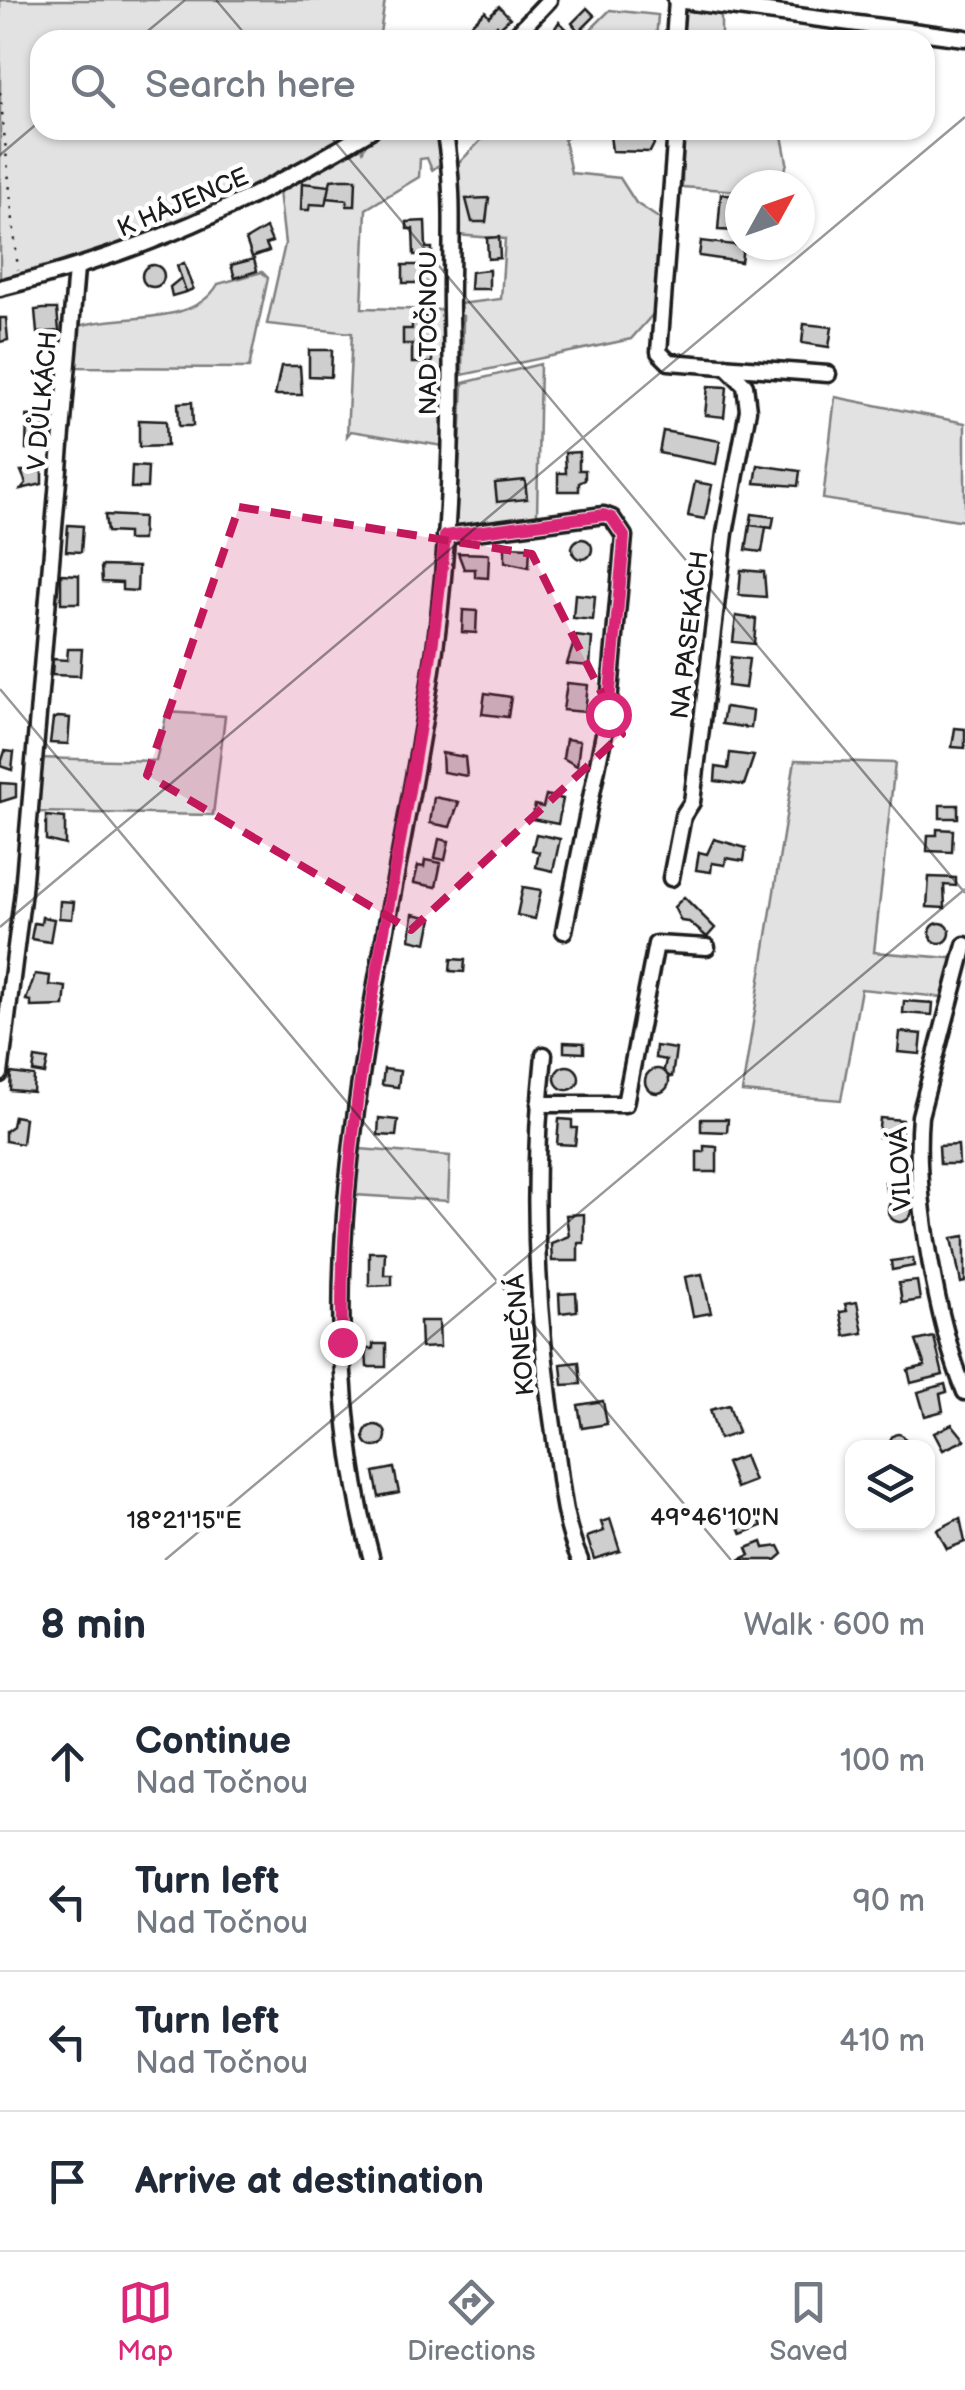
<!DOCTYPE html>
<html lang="en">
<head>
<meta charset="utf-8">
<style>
  body { margin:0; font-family:"Balsamiq Sans",sans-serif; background:#f2f2f3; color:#1f2937 }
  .controls { position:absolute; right:30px; bottom:30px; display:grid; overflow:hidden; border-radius:20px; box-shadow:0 2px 8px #0004 }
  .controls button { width:90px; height:90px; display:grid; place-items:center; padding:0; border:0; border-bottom:2px solid #e0e1e3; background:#fff; color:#1f2937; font:50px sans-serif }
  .compass { position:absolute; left:725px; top:170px; width:90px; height:90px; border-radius:50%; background:#fff; box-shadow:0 2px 8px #0004; rotate:50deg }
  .stop { position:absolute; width:30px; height:30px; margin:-22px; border:8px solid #db2777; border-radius:50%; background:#fff }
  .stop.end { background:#db2777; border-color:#fff; box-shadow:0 2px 10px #0008 }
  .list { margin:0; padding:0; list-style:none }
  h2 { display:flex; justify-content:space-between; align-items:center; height:130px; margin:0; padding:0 40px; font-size:42px }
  h2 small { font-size:32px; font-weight:400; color:#747a83 }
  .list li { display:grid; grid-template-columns:65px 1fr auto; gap:30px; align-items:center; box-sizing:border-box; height:140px; padding:0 40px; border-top:2px solid #e0e1e3 }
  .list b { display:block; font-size:38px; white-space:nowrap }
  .list p { margin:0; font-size:32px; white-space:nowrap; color:#747a83 }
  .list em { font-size:32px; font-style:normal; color:#747a83 }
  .icon { flex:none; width:55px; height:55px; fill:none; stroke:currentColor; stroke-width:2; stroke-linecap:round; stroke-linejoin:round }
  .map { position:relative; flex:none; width:965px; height:1560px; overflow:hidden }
  .search { position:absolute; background:#fff; box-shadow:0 2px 8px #0004; left:30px; right:30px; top:30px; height:110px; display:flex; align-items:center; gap:25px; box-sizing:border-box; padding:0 35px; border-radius:30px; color:#747a83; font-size:38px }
  .sheet { height:690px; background:#fff }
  nav { display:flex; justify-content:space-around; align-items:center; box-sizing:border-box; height:140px; border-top:2px solid #e0e1e3; background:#fff; font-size:28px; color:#747a83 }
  nav a { display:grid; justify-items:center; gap:5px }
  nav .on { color:#db2777 }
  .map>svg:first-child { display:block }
  .green { fill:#e2e2e2; stroke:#7f7f7f; stroke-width:2.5 }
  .building { fill:#cecece; stroke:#1c1c1c; stroke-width:2.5 }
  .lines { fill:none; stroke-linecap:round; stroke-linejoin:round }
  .minor-casing { stroke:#1c1c1c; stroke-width:21 }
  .path { stroke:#1c1c1c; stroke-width:2.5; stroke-dasharray:2.5 8; stroke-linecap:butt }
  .minor { stroke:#fff; stroke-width:14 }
  .route { stroke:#db2777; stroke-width:12 }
  .marked { fill:#c2185b; fill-opacity:0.2; stroke:#c2185b; stroke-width:8; stroke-dasharray:20 12; stroke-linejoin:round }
  .ticks { fill:none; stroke:#1c1c1c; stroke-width:2.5; stroke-opacity:0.45 }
  .labels { text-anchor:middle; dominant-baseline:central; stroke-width:9; stroke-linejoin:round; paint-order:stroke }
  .street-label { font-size:25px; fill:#1c1c1c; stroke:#fff }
  .ticks-label { font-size:25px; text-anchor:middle; fill:#1c1c1c; stroke:#fff; stroke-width:9; stroke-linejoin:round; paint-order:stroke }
</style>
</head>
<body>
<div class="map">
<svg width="965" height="1560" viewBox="0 0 965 1560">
  <rect width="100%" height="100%" fill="#fff"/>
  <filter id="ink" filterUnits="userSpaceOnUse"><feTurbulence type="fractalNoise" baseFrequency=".01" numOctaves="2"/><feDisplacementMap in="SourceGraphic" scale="20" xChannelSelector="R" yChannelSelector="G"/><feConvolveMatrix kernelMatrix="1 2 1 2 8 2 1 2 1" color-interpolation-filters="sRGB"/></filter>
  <g filter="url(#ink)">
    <!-- green -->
    <g class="green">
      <path d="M0,0H385L379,40H40V130H371L212,219L0,288Z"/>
      <path d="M610,10L658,15L656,40H580Z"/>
      <path d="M684,10L721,15V40H682Z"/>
      <path d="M388,130H440L443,162L432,170L427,158L420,159L419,177L366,209L362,308L442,310L443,446L351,431L347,436L352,333L267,324L285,244L279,191L361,144L363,150L367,141Z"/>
      <path d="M491,130H573L564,140L571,173L620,178L636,203L663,221L654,313L631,339L462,375L463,316L457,315L459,304L501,299L505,239L457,235L458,164Z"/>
      <path d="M683,130H781L787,162L782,184L740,185V191L682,187Z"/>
      <path d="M262,272L268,278L249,368L76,367L79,326C122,313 194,327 218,284Z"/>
      <path d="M540,364L537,516L456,525L463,383Z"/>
      <path d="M835,397L965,423V521L823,499Z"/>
      <path d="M167,712L225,716L213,815L34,812L36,758L156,761Z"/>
      <path d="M795,760L895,763L874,952L962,959L951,998L861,989L841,1100L742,1092Z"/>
      <path d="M359,1149L450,1156L448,1201L355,1195Z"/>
    </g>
    <!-- building -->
    <g class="building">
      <path d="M499,6L510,18L499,28L497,25L482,40H473L464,31L485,11L489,16Z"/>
      <path d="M587,8L595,16L579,32L572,23Z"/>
      <path d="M559,22L573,35L568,40L550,36Z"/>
      <path d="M619,130H632L633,136L649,135L654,144L650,152L612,151L610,135Z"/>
      <path d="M341,179H356L355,206H347V200L326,198L331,180Z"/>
      <path d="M302,183L330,186L326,205L310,204L309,210H301Z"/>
      <path d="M721,194L740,197L739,231L718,230Z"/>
      <path d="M489,198L486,222H472L466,199Z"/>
      <path d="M425,221L426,248H432V255H414L413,229H407V222Z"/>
      <path d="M266,228L272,242L266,244L269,251L252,257L246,240Z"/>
      <path d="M499,237L500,258L488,259L487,238Z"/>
      <path d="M701,241L743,246L741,262L699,256Z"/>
      <path d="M254,259L257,271L235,278L231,265Z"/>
      <path d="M184,263L193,289L186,292L177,266Z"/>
      <path d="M403,265H434L431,283H403Z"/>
      <circle cx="153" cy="276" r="11"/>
      <path d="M489,270V289H470L471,272Z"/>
      <path d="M181,278L186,292L172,296L170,287Z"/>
      <path d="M44,309H57L59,331L37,333L35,310Z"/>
      <path d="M412,316H432L418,317L419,329H432V363H412V344H403V329H412Z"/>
      <path d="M0,318H6L8,340L0,342Z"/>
      <path d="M804,324L832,327L829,347L802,343Z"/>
      <path d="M309,350H332L331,377L309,376Z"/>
      <path d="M281,366H300L302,395H275Z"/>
      <path d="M708,386L727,387L724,417L705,415Z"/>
      <path d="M192,402L193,426H179L178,403Z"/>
      <path d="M44,415L42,449H26L27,416Z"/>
      <path d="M139,420L166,421L167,446L139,447Z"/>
      <path d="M663,431L720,441L716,464L659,453Z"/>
      <path d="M579,452V470H585V480L579,483V491H558V473H566L565,453Z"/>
      <path d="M758,465L800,471L798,486L755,483Z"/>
      <path d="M132,466L148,467L147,488H131Z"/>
      <path d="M21,471H42V484L21,489L26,483Z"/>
      <path d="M525,480L527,499L497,502L495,483Z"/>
      <path d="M695,482L712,485L705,519L688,516Z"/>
      <path d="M752,514L774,517L772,528L750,525Z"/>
      <path d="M105,515L143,517L142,540H127V533L107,532Z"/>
      <path d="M68,525L83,526L81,552L66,551Z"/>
      <path d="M750,525L766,527L762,552L746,550Z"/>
      <circle cx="582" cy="549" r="10"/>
      <path d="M505,546L530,547L529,567L505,562Z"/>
      <path d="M458,553L489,554L488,578L475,577V569H464Z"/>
      <path d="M101,566L138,567L137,591L122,590V583L102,582Z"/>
      <path d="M741,570L764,572L766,597L739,595Z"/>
      <path d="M61,574L79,575V603H61Z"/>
      <path d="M575,594L595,596L593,620L573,618Z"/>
      <path d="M463,610L477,611L476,633L462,632Z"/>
      <path d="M736,616L756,619L754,644L733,642Z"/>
      <path d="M576,636L592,638L590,666L567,664Z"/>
      <path d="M68,649H82L80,676L52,675L53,659L67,660Z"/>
      <path d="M731,657L749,659L745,688L728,686Z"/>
      <path d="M567,683L588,685L585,712L563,710Z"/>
      <path d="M485,693L511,697L508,717L482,714Z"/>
      <path d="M725,707L753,711L751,728L722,724Z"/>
      <path d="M58,717L70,718L68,744L50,743L53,719Z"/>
      <path d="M955,728L965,729V748L952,747Z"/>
      <path d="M566,739L580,741L577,766L563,758Z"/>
      <path d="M5,751L14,752L12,770L0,766Z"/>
      <path d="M442,753L465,757L467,776L443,772Z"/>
      <path d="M730,753L754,756L744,785L715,781L716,767L728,769Z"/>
      <path d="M0,783L16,784V797L0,802Z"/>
      <path d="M546,795L563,799L558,824L532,819L535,805L543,807Z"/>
      <path d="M434,797L459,802L450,827L430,823Z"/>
      <rect x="940" y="805" width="18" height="13"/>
      <path d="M46,816L65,818V845L46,840Z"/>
      <path d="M937,829L953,830L952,852L927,851L928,835H937Z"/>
      <path d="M536,834L560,839L553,871L536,867L539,852L532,850Z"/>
      <path d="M439,839L449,841L445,860L435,858Z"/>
      <path d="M714,839L746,848L744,861L726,858L725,865L712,863L711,872L696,870L699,852L707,854Z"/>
      <path d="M425,860L441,863L436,887L414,883L418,866L424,867Z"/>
      <path d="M929,877L956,878V886L944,885L945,908L927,907Z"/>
      <path d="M523,887L541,890L535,919L517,915Z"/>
      <path d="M684,897L715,928L707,937L689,922L681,921L674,907Z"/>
      <path d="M60,901L74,902L72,919L59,918Z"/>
      <path d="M413,914L432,918L427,943L410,939Z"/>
      <path d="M42,917L54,919L50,942L31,939L34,923L41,924Z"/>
      <circle cx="940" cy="933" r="10"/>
      <path d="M451,959L465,960L464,972L450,971Z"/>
      <path d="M35,974L50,976L49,985L66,987L64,1006L31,1007V1001L26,1000Z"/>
      <path d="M904,1001L933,1003L932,1015L903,1013Z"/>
      <path d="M900,1032L922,1034L920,1054L898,1052Z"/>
      <path d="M564,1042L584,1043V1053L564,1052Z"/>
      <path d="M656,1046L676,1049L672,1077L663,1074L666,1060L655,1058Z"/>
      <path d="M35,1058L48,1060L45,1074L33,1072Z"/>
      <circle cx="567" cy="1078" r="12"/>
      <circle cx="657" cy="1081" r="12"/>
      <path d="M384,1069L400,1071L398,1087L382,1085Z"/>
      <path d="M11,1073L34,1076L33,1092L10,1090Z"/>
      <path d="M14,1116L25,1118L22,1144L5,1141V1131L12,1126Z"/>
      <path d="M379,1118L398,1120L396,1136L378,1135Z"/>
      <path d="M880,1118L902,1120L901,1139L878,1137Z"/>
      <path d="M559,1119L572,1120V1128H577L575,1145L557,1144Z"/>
      <path d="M701,1119H728L727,1132L701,1131Z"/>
      <path d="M958,1145L959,1164H940L939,1146Z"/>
      <path d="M704,1146L717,1147V1172H697V1152H704Z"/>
      <path d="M909,1179L910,1188L886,1191L885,1182Z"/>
      <circle cx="900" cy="1210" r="12"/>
      <path d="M584,1214V1243H578V1261H552L551,1243L569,1236L566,1215Z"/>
      <path d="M965,1236V1282L961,1283L952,1238Z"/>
      <path d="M369,1252H385L384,1275H392V1285L369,1286Z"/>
      <path d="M913,1258L914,1266L892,1270L891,1261Z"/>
      <path d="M702,1274L711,1313L693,1316L685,1277Z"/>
      <path d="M917,1281L920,1300L902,1303L899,1283Z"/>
      <path d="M576,1293L577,1311L560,1313L559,1294Z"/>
      <path d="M857,1302L863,1333L845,1336L840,1312L847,1311L845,1304Z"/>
      <path d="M420,1321H439L440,1347L421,1348Z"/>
      <path d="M934,1337L943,1375L911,1383L908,1370L925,1366L916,1341Z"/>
      <path d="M373,1344H386V1367H367L366,1349H373Z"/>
      <path d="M579,1362L581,1384L563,1385L561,1364Z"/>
      <path d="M945,1384L947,1392L940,1394L943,1411L925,1416L918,1392Z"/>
      <path d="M603,1401L607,1424L582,1428L578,1405Z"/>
      <path d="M729,1405L738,1433L719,1439L710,1410Z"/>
      <path d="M952,1424L965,1440L943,1450L934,1433Z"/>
      <circle cx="375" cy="1436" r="11"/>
      <circle cx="898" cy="1442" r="8"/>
      <path d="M744,1456L754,1481L736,1488L726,1463Z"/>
      <path d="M394,1468L399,1493L379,1497L374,1472Z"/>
      <path d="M757,1513L762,1526L742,1534L737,1522Z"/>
      <path d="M960,1518L965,1542L947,1549L937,1530Z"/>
      <path d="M610,1519L620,1551L594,1559L587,1537L604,1531L601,1522Z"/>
      <path d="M762,1542L764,1548L779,1546L783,1554L776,1560H739L750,1555L747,1548Z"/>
    </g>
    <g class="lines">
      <defs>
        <g id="minor">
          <path d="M676,0L965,38"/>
          <path d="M511,40L549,0"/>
          <path d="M674,40L677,0"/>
          <path d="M676,130L659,352L669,362L828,374"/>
          <path d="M0,288C142,253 247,205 371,130"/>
          <path d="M445,536L604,515L612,518L624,536L608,714L564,931"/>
          <path d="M671,878L683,816L692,802L725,533L748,410L745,385L726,366"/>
          <path d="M965,945L920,1116C913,1192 937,1322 965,1392"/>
          <path d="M544,1055C530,1186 536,1317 556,1447C561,1485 564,1525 580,1560"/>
          <path d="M0,1074L23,891L76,269"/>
          <path d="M539,1104H625L656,944L707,947"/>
          <path d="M372,1560C290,1257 393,949 435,649C450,538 453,423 451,311C450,251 456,188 444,130"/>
        </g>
      </defs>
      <!-- minor casing -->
      <use href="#minor" class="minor-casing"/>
      <!-- path -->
      <path class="path" d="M0,92L18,270"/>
      <!-- minor -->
      <use href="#minor" class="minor"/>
    </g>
  </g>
  <g class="lines" filter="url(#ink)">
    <!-- route -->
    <path class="route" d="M342,1342C337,1070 421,806 445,536L604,515L612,518L624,536L623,551L608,714"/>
  </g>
  <!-- marked area -->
  <path class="marked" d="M239,507L532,554L622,734L411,930L147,775Z"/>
  <!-- ticks -->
  <path class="ticks" d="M216,0L250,40M137,40L185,0M325,130L965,893M0,155L40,121M0,689L731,1560M0,927L965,117M165,1560L965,889"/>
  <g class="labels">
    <!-- street labels -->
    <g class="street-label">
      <text transform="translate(183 203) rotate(-23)">K HÁJENCE</text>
      <text transform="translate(428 333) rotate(-90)">NAD TOČNOU</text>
      <text transform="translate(43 401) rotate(-85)">V DŮLKÁCH</text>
      <text transform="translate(690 635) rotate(-83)">NA PASEKÁCH</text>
      <text transform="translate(901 1169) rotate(-93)">VILOVÁ</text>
      <text transform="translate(521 1335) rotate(-95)">KONEČNÁ</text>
    </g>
  </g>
  <g class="ticks-label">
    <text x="715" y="1525">49°46'10"N</text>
    <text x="184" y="1528">18°21'15"E</text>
  </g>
</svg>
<div class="controls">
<button><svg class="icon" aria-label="layers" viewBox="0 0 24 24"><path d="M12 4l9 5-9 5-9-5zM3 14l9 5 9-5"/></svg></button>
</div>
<svg class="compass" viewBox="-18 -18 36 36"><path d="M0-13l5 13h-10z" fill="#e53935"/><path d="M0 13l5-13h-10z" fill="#747a83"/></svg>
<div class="stop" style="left:608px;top:714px"></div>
<div class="stop end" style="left:342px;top:1342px"></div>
<div class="search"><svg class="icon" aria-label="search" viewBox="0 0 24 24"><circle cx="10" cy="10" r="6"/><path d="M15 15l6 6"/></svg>Search here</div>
</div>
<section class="sheet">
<h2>8 min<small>Walk · 600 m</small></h2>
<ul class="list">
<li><svg class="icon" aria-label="ahead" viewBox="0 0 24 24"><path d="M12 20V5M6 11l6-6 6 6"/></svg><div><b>Continue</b><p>Nad Točnou</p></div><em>100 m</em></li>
<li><svg class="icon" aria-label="left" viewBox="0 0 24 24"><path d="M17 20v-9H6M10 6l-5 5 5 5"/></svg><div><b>Turn left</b><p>Nad Točnou</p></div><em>90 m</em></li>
<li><svg class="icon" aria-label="left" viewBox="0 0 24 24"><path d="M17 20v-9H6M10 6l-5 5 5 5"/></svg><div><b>Turn left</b><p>Nad Točnou</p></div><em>410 m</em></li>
<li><svg class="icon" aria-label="arrive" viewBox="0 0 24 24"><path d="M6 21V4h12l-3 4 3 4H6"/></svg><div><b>Arrive at destination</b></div></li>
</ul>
</section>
<nav>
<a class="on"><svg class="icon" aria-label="map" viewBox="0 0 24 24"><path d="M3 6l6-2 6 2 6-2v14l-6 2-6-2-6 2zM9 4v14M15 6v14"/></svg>Map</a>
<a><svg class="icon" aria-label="directions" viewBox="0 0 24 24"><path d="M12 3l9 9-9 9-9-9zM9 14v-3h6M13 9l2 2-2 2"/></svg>Directions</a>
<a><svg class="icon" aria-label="saved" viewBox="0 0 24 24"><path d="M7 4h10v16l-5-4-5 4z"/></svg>Saved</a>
</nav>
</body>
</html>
